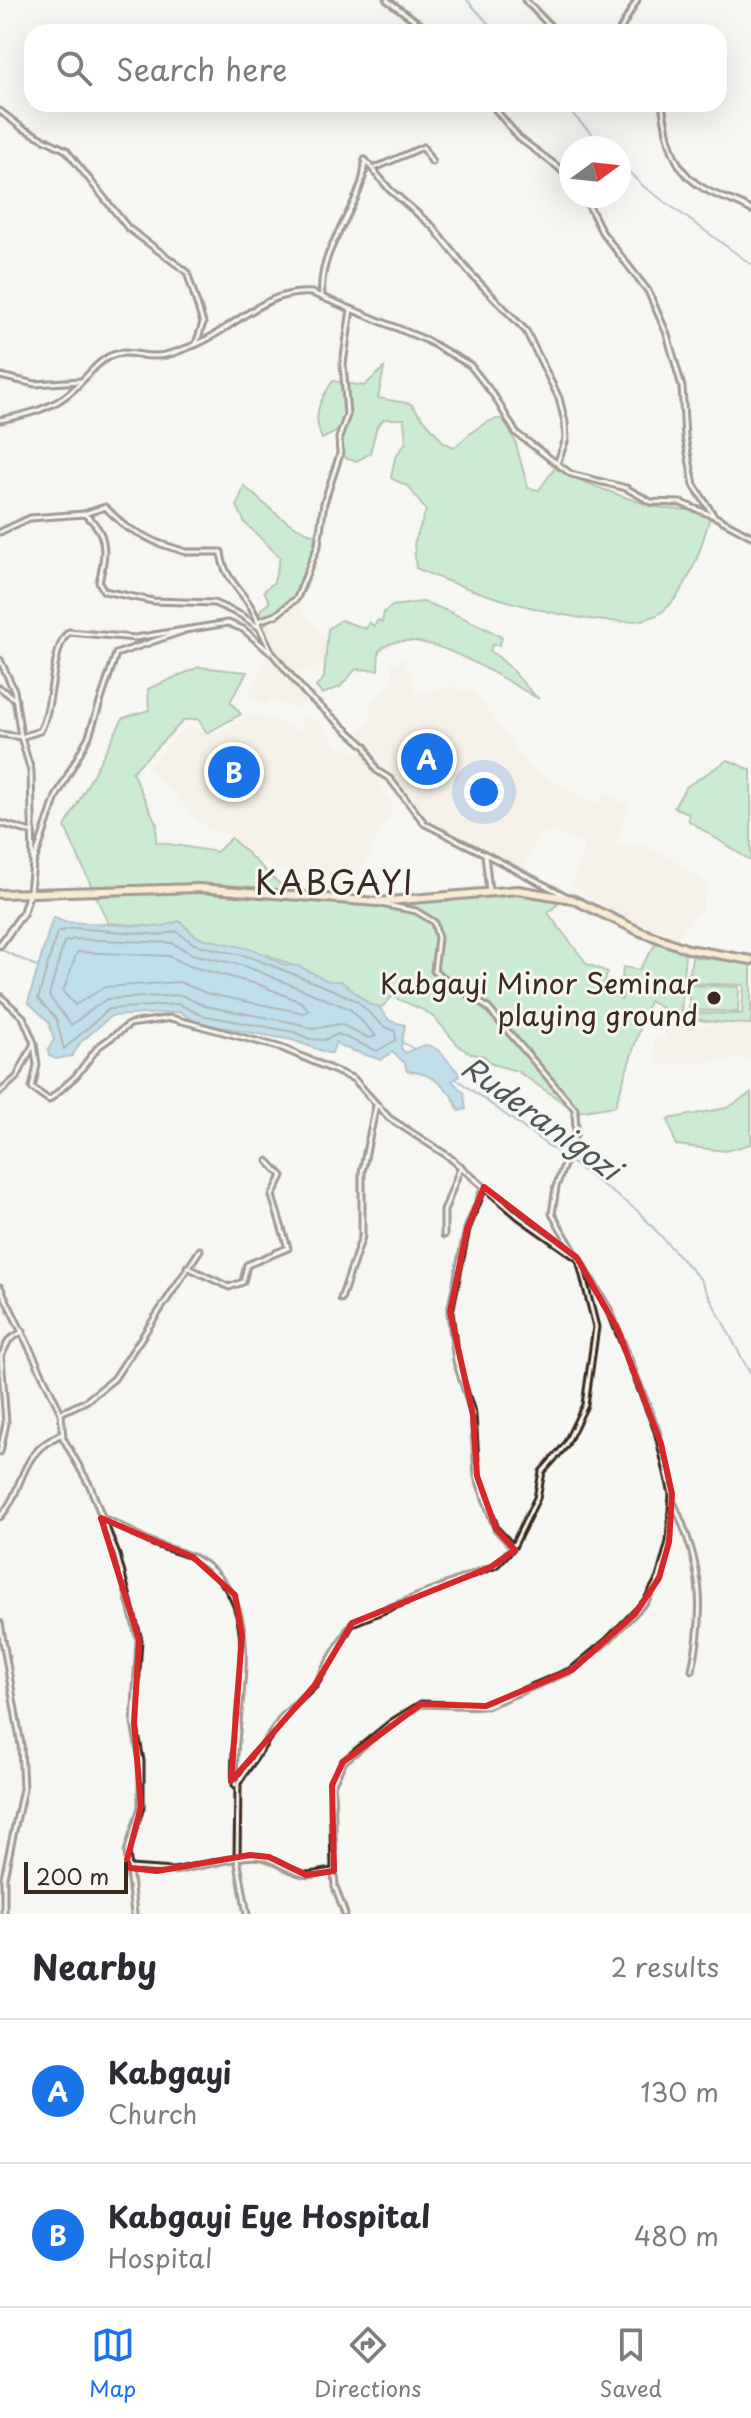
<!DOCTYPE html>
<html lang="en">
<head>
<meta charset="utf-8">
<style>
  body { margin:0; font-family:"Playpen Sans",sans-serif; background:#f2f2f3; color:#2b2b33 }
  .compass { position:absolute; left:559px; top:136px; width:72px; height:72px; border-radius:50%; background:#fff; box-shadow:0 8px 32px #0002; rotate:75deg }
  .scale { position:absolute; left:24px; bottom:20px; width:104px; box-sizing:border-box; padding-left:8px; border:4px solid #3b2a1e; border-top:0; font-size:22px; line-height:28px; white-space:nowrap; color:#3b2a1e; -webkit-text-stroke:6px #f6f6f2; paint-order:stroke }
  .you { position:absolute; left:484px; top:792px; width:28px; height:28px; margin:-20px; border:6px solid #fff; border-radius:50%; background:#1a73e8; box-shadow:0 0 0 12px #1a73e833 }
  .badge { display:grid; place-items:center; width:52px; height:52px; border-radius:50%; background:#1a73e8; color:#fff; font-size:26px; font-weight:700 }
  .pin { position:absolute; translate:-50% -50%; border:4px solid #fff; box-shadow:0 2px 8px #0006 }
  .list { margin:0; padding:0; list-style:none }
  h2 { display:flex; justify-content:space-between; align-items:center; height:104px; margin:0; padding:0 32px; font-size:34px }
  h2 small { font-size:26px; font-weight:400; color:#7c7c81 }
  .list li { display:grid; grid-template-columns:52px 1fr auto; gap:24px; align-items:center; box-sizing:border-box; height:144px; padding:0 32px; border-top:2px solid #e1e1e2 }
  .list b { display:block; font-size:30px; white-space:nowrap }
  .list p { margin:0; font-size:26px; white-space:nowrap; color:#7c7c81 }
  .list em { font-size:26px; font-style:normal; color:#7c7c81 }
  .icon { flex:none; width:44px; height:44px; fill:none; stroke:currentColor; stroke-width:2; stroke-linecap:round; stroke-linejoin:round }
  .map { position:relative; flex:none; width:751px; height:1914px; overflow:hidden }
  .search { position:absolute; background:#fff; box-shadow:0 8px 32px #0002; left:24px; right:24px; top:24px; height:88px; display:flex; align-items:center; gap:20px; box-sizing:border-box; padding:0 28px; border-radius:24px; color:#7c7c81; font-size:30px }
  .sheet { height:392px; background:#fff }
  nav { display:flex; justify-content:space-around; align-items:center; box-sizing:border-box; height:112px; border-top:2px solid #e1e1e2; background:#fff; font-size:22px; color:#7c7c81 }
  nav a { display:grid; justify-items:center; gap:4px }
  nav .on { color:#1a73e8 }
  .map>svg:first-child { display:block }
  .built { fill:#f6eadb }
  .green { fill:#98e0ae; stroke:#6a8566; stroke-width:2 }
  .water { fill:#7fc3e0; stroke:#648692; stroke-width:2 }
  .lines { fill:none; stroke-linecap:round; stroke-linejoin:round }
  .shore { stroke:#56676c; stroke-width:2 }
  .stream { stroke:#648692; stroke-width:2 }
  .minor-casing { stroke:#3b2a1e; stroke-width:9 }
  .tertiary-casing { stroke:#3b2a1e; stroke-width:10 }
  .trunk-casing { stroke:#3b2a1e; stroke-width:12 }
  .minor { stroke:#f6f6f2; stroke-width:3 }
  .tertiary { stroke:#f6f6f2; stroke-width:4 }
  .trunk { stroke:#faddab; stroke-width:6 }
  .marked { fill:none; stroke:#d62828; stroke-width:6; stroke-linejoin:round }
  .poi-dot { fill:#3b2a1e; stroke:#f6f6f2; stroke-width:3 }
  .labels { text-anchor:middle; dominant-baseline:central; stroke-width:6; stroke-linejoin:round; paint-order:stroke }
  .poi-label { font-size:28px; fill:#3b2a1e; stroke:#f6f6f2; text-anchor:end }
  .water-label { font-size:30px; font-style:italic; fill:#4f5858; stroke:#f6f6f2 }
  .quarter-label { font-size:32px; letter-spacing:2px; fill:#3b2a1e; stroke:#f6f6f2 }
</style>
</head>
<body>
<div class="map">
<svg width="751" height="1914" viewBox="0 0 751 1914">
  <rect width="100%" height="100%" fill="#f6f6f2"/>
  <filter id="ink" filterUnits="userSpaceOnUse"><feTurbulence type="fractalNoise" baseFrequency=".0125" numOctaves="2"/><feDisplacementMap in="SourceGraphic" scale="16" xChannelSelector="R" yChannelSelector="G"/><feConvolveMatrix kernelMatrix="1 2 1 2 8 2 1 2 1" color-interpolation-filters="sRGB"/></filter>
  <g filter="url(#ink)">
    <!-- built -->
    <g class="built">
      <path d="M296,601L328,643L324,666L299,672L281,663L262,626Z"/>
      <path d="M267,656L305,697L301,711L273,699L264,705L247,697Z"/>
      <path d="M404,659L417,695L449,686L475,693L531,768L597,805L606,791L629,806L616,841L619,846L638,844L676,861L708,885L701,910L676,938L608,910L573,885L584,846L560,834L549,831L538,836L522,870L437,826L418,811L359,731L372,718L370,702L395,680L391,665Z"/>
      <path d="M256,713L299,731L305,716L321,722L336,745L362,753L394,809L381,828L353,889L315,868L301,873L276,868L249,853L225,833L208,829L147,768L182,730L194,727L203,734L216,736Z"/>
      <path d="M662,1017H677L681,1026L751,1024V1058L656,1066L654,1039L667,1038Z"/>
    </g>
    <!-- green -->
    <g class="green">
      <path d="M384,368L378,398L411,404L444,443L455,447C467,436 487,417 503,419L515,441L528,488L539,490L555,468C569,478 641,504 661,508C678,511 693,508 711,513C702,545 690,589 663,611C622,644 460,589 416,568L414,544L426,511L409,487L391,478L395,458L406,442L404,419H384L377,426L370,453L357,461L347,459L342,453L343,428L322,439C312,415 319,401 333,381L364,386Z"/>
      <path d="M244,486C267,506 286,526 315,535C307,595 314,589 262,626L258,620L261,609L270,602L264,591L274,582L280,557L245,523L237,506Z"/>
      <path d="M422,602C434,604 496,632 502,638L499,645H492L490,651C511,664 521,684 539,699C505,681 413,616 379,651L378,670L356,669L340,687L322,694L316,687L324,678L328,629L341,620L366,629L369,622L374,626L378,620L382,622L384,612L392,606Z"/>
      <path d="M199,667L247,672L230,702L241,714L207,733L198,719L184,720L132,772L157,825L156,842L217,852L231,838L286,890L375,904L447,901L482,891L562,900L548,913L587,964L608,972L601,992L622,999L628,983L622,977L623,967L639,970L657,942L685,951L681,1013L742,1014L744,985L688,983L692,957L751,963V1024C708,1022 687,1022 649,1001L615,1106L577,1112L517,1071L492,1064L483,1055C458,1058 446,1024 428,1013C417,1006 404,1003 392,996L382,1007L370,1005L341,981H328L268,955L197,937L179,921L161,927L108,923L65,827L123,718L149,710L148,689Z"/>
      <path d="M728,760L751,770V861L689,821L688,813L674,807L686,787Z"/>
      <path d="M689,985L739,987L738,1012L689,1010Z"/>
      <path d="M751,1093V1144L725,1151L676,1145L668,1119L727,1108Z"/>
    </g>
    <!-- water -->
    <path class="water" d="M53,917L64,922L161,927L179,921L197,937L255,950L284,965L299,966L328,981H341L370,1005L378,1006L390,1021L405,1025L401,1048L405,1053C425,1043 432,1040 448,1061C452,1067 457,1068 459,1076L452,1081L464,1093L466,1109L459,1111C451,1088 433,1073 407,1071L405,1063L392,1052L381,1060L342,1047L336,1042L332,1053H328L292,1040L198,1023L180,1012L111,1016L81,1042L72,1056L56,1059L49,1056L48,1050L54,1040L49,1022L28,1002Z"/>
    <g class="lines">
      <!-- shore -->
      <g class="shore">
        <path d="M74,928L161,935L176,931L194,944L250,957L336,991L357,1001L383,1026L395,1031L396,1040L377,1051L338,1034L324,1040L310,1039L294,1032L201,1015L179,1004L109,1009L64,1049L56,1018L38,999L57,932Z"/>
        <path d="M74,939L172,943L192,954L245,966L350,1009L376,1036L369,1038L340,1024L312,1029L296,1023L205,1006L181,995L106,999L71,1025L49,996L64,942Z"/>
        <path d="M77,952L169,956L189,966L260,985L301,1002L309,1010L304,1013L209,994L179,982L105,987L75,1005L63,992Z"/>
      </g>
      <!-- stream -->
      <g class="stream">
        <path d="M467,0L496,32"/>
        <path d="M563,104L605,148"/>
        <path d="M619,162L643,186L751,264"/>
        <path d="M0,949L38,967"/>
        <path d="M402,1042L414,1049"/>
        <path d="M455,1078L638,1211L700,1279L751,1375"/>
      </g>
      <defs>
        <g id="minor">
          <path d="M387,0L431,32"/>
          <path d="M525,0L556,32"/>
          <path d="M555,28L564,32"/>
          <path d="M619,32L637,0"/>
          <path d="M491,104L519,138L558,167L571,180"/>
          <path d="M662,104C669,146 673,177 717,195C729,200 740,203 751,210"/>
          <path d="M0,111L22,128L66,150L128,228L187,272L203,323L196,344"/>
          <path d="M365,160L390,190L433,227L470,273L526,331L559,398L565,422L566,439L558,461"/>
          <path d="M375,168L423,147L432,162"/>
          <path d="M584,196L602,232L648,291L667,334L682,387L685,437L694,485L714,516L751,536"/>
          <path d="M322,296C317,244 366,205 365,160"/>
          <path d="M0,376L35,384L81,381"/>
          <path d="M0,420C25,415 53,409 73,390C84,380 95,364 108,357C125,348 139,357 156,356C170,356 184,349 197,344C236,327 265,289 312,293L426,340L470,365L495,397L516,433L571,474L626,488L651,502L681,503L714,516"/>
          <path d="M84,514L105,507L126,527L158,543L186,552H221C224,585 252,595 260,628"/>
          <path d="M0,532L30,518L84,514C109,532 106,555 99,582L104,591L153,601L214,603L241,615L260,628L272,653L307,695L366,747L376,770L390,779L425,824L485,854L489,891"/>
          <path d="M258,621L276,615L297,598L318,545L324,503L340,454L339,438L347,415L343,364L351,309"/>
          <path d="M0,660L14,690L21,737L31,771L33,864L30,891"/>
          <path d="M0,688L16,700"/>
          <path d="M0,734L21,737L40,731C54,707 51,645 69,632L135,638L228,623L243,629L270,652"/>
          <path d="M0,823L31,832"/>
          <path d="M485,854L570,898"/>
          <path d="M33,864L56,797L89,736L116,654L183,631"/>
          <path d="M0,996L23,1017L34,1043L17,1077L0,1092"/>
          <path d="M34,1043L37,1065L32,1088L49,1100L76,1076L98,1047L130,1024L171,1018L282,1048L354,1079L389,1118L448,1156L519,1217L577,1258"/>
          <path d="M444,1235V1211L461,1166"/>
          <path d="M187,1267L229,1287L243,1282L247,1265L288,1248L272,1196L282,1176L268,1161"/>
          <path d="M0,1287L61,1413L63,1438L90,1486L117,1555L139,1640L134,1723L141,1761V1807L127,1852L134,1914"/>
          <path d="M341,1299L362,1237V1172L376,1105"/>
          <path d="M61,1413L86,1401L114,1379L200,1250"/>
          <path d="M0,1452L6,1423L1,1356L9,1340L23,1331"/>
          <path d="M674,1504C701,1563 706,1606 692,1670"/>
          <path d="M0,1517C26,1489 16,1454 62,1434"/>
          <path d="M101,1518C119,1523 134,1535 151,1542C165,1549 183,1551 196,1559C276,1604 229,1712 235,1785"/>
          <path d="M514,1545L537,1498L542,1472L565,1446L585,1405L596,1327L579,1260"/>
          <path d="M0,1623L21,1745L23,1789L4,1877V1914"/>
          <path d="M130,1868L174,1871L237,1858L238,1783L283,1716L315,1685L352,1623L496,1565L513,1547L496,1529L477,1476L473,1415L456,1361L450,1312L467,1229L484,1187"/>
          <path d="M334,1871L332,1785L343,1762L392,1722L421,1704L486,1706L572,1670L608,1640L646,1601L659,1578L669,1542L672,1494L657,1431L610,1311L552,1214L556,1187L576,1132L575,1109L488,1008L434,971L438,938L434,922L416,911L381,904"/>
          <path d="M247,1914L237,1858C271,1851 274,1866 303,1874C313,1877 324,1871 334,1871L335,1887L345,1914"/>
        </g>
        <path id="tertiary" d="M0,945L23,913L29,894"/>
        <path id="trunk" d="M0,894L199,888L377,902L518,890L572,899L641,932L688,949L751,960"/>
      </defs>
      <!-- minor casing -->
      <use href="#minor" class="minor-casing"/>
      <!-- tertiary casing -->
      <use href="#tertiary" class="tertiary-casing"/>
      <!-- trunk casing -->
      <use href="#trunk" class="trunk-casing"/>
      <!-- minor -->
      <use href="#minor" class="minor"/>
      <!-- tertiary -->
      <use href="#tertiary" class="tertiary"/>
      <!-- trunk -->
      <use href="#trunk" class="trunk"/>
    </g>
  </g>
  <!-- marked area -->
  <path d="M0 0H751V1914H0ZM484,1187L577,1258L618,1330L661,1444L672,1494L669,1542L659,1578L635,1614L572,1670L486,1706L421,1704L343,1762L332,1785L334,1871L306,1875L269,1857L250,1855L157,1871L130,1868L127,1860L141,1807L134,1723L139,1640L101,1518L193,1557L235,1595L242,1635L231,1781L315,1685L352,1623L491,1567L515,1550L496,1529L477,1476L473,1415L450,1312L467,1229Z" fill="#f6f6f2" fill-opacity=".55" fill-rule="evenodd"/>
  <path class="marked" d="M484,1187L577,1258L618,1330L661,1444L672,1494L669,1542L659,1578L635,1614L572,1670L486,1706L421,1704L343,1762L332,1785L334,1871L306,1875L269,1857L250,1855L157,1871L130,1868L127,1860L141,1807L134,1723L139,1640L101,1518L193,1557L235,1595L242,1635L231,1781L315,1685L352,1623L491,1567L515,1550L496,1529L477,1476L473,1415L450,1312L467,1229Z"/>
  <!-- markers -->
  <circle class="poi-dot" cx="714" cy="998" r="8"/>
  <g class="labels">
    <!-- poi labels -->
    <g class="poi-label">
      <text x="698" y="982">Kabgayi Minor Seminar<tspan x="698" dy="32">playing ground</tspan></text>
    </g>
    <!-- water labels -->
    <g class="water-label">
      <text transform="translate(542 1117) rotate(36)">Ruderanigozi</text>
    </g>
    <!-- quarter labels -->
    <g class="quarter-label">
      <text x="335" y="882">KABGAYI</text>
    </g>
  </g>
</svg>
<svg class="compass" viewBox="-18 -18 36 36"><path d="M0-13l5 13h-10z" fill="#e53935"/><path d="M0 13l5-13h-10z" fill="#7c7c81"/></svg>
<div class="scale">200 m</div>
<div class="you"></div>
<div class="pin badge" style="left:427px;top:759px">A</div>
<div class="pin badge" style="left:234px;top:772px">B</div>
<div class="search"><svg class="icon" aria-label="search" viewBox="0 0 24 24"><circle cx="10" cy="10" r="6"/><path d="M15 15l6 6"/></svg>Search here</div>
</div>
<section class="sheet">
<h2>Nearby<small>2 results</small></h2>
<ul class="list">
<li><span class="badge">A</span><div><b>Kabgayi</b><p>Church</p></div><em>130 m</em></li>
<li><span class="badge">B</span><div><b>Kabgayi Eye Hospital</b><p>Hospital</p></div><em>480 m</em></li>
</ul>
</section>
<nav>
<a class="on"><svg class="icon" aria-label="map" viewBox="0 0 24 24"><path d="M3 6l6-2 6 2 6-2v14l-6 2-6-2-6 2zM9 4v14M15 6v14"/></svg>Map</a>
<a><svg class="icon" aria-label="directions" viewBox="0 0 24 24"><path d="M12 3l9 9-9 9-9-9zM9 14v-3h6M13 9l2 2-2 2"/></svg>Directions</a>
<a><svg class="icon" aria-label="saved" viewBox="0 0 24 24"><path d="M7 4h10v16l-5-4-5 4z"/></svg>Saved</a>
</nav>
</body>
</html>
